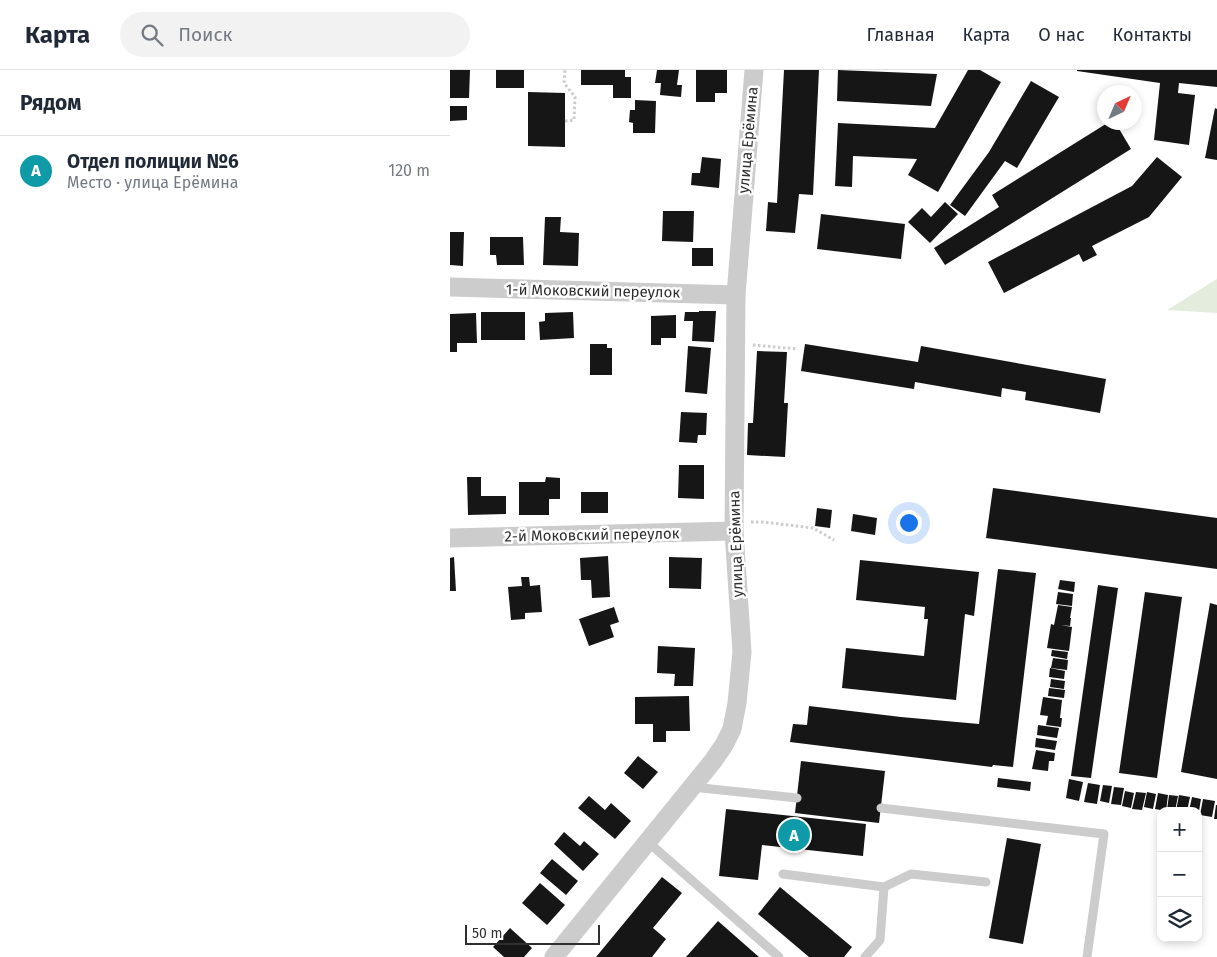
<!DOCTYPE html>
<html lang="ru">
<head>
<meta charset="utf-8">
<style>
  body { margin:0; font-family:"Fira Sans",sans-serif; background:#f2f2f3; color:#1f2937 }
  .controls { position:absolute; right:15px; bottom:15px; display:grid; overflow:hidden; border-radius:10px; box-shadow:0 2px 8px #0003 }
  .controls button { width:45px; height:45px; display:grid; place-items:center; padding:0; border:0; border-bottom:1px solid #e0e1e3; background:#fff; color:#1f2937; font:25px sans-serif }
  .compass { position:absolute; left:647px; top:15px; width:45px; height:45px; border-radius:50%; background:#fff; box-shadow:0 2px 8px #0003; rotate:44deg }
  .scale { position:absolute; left:15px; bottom:12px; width:135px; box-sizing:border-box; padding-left:5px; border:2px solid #2f2f2f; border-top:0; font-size:14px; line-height:18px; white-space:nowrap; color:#2f2f2f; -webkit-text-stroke:4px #fff; paint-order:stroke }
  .you { position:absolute; left:458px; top:452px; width:18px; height:18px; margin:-12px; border:4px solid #fff; border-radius:50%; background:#1a73e8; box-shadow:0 0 0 8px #1a73e833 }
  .badge { display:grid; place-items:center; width:32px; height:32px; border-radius:50%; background:#e14936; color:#fff; font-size:16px; font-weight:700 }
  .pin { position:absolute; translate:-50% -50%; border:2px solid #fff; box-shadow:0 1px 5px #0006 }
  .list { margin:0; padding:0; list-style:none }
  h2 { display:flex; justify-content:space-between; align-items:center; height:65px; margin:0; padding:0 20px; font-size:21px }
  h2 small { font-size:16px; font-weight:400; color:#747a83 }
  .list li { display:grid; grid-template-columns:32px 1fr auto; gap:15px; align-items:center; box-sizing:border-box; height:70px; padding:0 20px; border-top:1px solid #e0e1e3 }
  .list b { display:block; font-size:19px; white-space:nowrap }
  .list p { margin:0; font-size:16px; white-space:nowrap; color:#747a83 }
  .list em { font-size:16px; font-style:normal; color:#747a83 }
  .icon { flex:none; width:28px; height:28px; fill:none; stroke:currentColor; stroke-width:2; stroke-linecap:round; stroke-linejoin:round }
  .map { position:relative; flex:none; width:767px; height:887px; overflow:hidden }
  header { display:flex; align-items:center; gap:30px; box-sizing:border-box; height:70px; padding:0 25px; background:#fff; border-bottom:1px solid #e0e1e3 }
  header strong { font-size:24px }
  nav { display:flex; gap:28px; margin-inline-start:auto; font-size:18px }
  .search { width:350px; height:45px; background:#f2f2f3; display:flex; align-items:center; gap:12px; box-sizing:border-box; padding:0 18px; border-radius:28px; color:#747a83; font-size:19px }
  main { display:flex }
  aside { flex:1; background:#fff }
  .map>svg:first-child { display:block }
  .green { fill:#e3ecdd }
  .building { fill:#161616 }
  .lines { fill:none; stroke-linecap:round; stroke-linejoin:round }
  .path { stroke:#ccc; stroke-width:3; stroke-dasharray:2.5 2.5; stroke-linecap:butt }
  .lane { stroke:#ccc; stroke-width:9 }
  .street { stroke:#ccc; stroke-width:19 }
  .labels { text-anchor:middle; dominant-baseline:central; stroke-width:5; stroke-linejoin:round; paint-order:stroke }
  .street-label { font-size:15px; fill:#2f2f2f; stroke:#fff }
</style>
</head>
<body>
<header>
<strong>Карта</strong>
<div class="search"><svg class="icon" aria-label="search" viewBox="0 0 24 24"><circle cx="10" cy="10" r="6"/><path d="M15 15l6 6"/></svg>Поиск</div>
<nav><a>Главная</a><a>Карта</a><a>О нас</a><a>Контакты</a></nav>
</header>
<main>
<aside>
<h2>Рядом<small></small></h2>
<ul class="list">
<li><span class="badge" style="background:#0f9aa8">A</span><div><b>Отдел полиции №6</b><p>Место · улица Ерёмина</p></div><em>120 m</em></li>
</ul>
</aside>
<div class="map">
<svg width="767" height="887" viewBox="0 0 767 887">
  <rect width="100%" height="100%" fill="#fff"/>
  <!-- green -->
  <path class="green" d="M767,209V243L717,240Z"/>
  <!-- building -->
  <g class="building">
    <path d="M0,0H20L19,28H0Z"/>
    <rect x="46" y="0" width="28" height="18"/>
    <path d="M131,0H175V7H181V28H163V15H131Z"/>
    <path d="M207,0H229L227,15H232L231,27L210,25L211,13H205Z"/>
    <path d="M246,0H277V23H265V32H246Z"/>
    <path d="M334,0H369L363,125L349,124L345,163L316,161L318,132L327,133Z"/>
    <path d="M388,0L487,4L481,36L387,31Z"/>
    <path d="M518,0H530L551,12L488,122L458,105L467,89L403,86L402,117L385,116L388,53L485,58Z"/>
    <path d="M627,0H767V17L729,13L728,23L745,25L739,75L704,70L710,13L627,1Z"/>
    <path d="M581,11L609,27L567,98L555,91L515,146L500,135L539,82Z"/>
    <path d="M78,22L115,23V77L78,76Z"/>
    <path d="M185,30L206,31L205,63H183V53L179,52L180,40H185Z"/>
    <path d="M0,36H17V50L0,51Z"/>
    <path d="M765,38L767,39V90L755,88Z"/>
    <path d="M659,52H665L681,79L495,195L484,178L549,137L542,125Z"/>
    <path d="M252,87L271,89L269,118L241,115L242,103H250Z"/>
    <path d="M707,87L732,107L699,147L642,176L647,185L633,192L629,184L554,223L538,192L682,116Z"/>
    <path d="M495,132L508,144L480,173L458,152L472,138L481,147Z"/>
    <path d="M213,141H244L243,172L212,171Z"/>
    <path d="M371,144L455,154L451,189L367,179Z"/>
    <path d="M95,147H111L110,162L129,163L128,196L93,195Z"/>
    <path d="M0,162H14L13,196L0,195Z"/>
    <path d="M40,167H73L74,195H47L46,185H40Z"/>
    <rect x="242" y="178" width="21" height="18"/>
    <path d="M249,241H266L264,272L242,271L243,251H234L235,242H249Z"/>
    <rect x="31" y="242" width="44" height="28"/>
    <path d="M123,242L124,268L90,270L89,252L95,251V243Z"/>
    <path d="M26,243L27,273H7V282H0V244Z"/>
    <path d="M226,245V268H211V275H201V246Z"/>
    <path d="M140,274H157V278H162V305H140Z"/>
    <path d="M355,274L468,292L471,276L656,309L650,343L575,330L576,322L552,318L551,327L465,312L464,319L351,301Z"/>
    <path d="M238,276L261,278L257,324L235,322Z"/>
    <path d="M307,281L337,282L334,333H338L335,387L297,385L298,353H303Z"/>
    <path d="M231,342L257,343L256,365H248L247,373L229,372Z"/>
    <path d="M229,395H254V429L228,428Z"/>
    <path d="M17,407H31V426H56V444L18,445Z"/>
    <path d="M96,407L110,408V429H99V445H69V412H95Z"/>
    <path d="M543,418L767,448V499L536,468Z"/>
    <rect x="131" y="422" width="27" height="21"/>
    <path d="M367,438L382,440L380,458L365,456Z"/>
    <path d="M403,444L427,448L425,465L401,461Z"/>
    <path d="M158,486L160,527L142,528L141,510H131L130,488Z"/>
    <path d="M4,487L6,521H0V488Z"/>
    <path d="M219,487L252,488L251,519L219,518Z"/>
    <path d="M410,490L529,502L524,546L515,544L506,630L392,618L396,578L474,586L478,549H474L475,537L406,530Z"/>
    <path d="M548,499L586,503L563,697L543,695L542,697L340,672L343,654L357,655L359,636L451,647L529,654Z"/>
    <path d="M71,507H79L80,516L90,515L92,542L75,543V549L61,550L58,517L72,516Z"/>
    <path d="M610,510L625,512L624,522L608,519Z"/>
    <path d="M648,515L668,518L641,708L621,706Z"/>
    <path d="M608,522L623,524L622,536L606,534Z"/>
    <path d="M695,522L732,527L707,708L669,703Z"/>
    <path d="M760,533L767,535V709L731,702Z"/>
    <path d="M608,535L622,537L620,548H621L620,556L611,555L622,557L619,581L597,578L601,554L604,555Z"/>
    <path d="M164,537L169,552L160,555L164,567L139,576L129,549Z"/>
    <path d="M208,576L245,578L243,616H224L225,604L207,603Z"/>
    <path d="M602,580L618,582L617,589L601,586Z"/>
    <path d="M603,588L618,590L617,600L601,598Z"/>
    <path d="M600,598L615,601L614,609L599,607Z"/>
    <path d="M601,609L615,611L614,619L600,617Z"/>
    <path d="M599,618L615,620L614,628L598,626Z"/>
    <path d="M239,626L240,661H216V672H203V654H185V627Z"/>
    <path d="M593,627L612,630L610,648H612L611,657L596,655L598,646L590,645Z"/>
    <path d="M588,655L609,658L607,668L587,665Z"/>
    <path d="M586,668L607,671L605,680L585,677Z"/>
    <path d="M586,680L605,683L604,691H599L598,701L582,699Z"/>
    <path d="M188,686L208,702L193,719L174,703Z"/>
    <path d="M351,691L435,701L429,753L345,743Z"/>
    <path d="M548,708L581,712L580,721L547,717Z"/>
    <path d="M619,709L633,712L629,731L616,728Z"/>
    <path d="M638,713L650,715L647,734L634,732Z"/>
    <path d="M653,715L662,716L659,733L650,731Z"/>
    <path d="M664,717L674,718L671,735L661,734Z"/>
    <path d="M675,721L684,723L681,738L672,736Z"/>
    <path d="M686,722L696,723L692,740L682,739Z"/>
    <path d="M697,722L706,724L703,739L694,737Z"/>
    <path d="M708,723L718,725L716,741L705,739Z"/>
    <path d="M719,725L728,726L725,741L717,740Z"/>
    <path d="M729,725L740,727L737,741H726Z"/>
    <path d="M139,726L155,740L161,733L181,751L165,769L128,738Z"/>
    <path d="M742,727L751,729L749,741H739Z"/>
    <path d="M753,729L765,731L762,747L750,745Z"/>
    <path d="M766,735H767V749H764Z"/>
    <path d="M276,739L416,754L413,786L312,775L308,810L269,806Z"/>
    <path d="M114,762L130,776L134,771L149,784L133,801L104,774Z"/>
    <path d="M557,768L591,774L573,874L539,868Z"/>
    <path d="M102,789L128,811L116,825L90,803Z"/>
    <path d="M212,807L232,823L203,858L216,869L202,887H146Z"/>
    <path d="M90,813L115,835L97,855L72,833Z"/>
    <path d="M330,817L402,877L394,887H359L308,844Z"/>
    <path d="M268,851L309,887H236Z"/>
    <path d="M60,858L82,878L74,887H54L43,877Z"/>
  </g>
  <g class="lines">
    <!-- path -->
    <g class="path">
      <path d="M115,51L124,50L125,27L114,13L115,0"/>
      <path d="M303,275L348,279"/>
      <path d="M301,452H313L363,458L384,470"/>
    </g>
    <!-- lane -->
    <g class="lane">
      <path d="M242,717L347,728"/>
      <path d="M431,738L654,764L637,887"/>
      <path d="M198,772L329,887"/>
      <path d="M333,804L434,817L430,870L415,887"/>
      <path d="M434,817L461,804L536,812"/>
    </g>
    <!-- street -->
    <g class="street">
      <path d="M0,217L286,225"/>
      <path d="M0,468L284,461"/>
      <path d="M104,887L263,691L274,675L282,659L287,633L292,582L284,461L286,225L304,0"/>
    </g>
  </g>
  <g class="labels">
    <!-- street labels -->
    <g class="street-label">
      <text transform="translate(298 70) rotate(-85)">улица Ерёмина</text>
      <text transform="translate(143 221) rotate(1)">1-й Моковский переулок</text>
      <text transform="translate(142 465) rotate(-1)">2-й Моковский переулок</text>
      <text transform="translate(286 474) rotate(-92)">улица Ерёмина</text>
    </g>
  </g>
</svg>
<div class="controls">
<button>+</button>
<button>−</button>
<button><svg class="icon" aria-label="layers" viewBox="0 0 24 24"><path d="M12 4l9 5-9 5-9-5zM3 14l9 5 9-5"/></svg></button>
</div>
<svg class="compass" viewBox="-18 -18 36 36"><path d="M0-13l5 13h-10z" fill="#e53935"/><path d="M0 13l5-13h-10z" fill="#747a83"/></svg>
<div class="scale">50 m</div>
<div class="you"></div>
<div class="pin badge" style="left:344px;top:765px;background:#0f9aa8">A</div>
</div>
</main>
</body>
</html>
